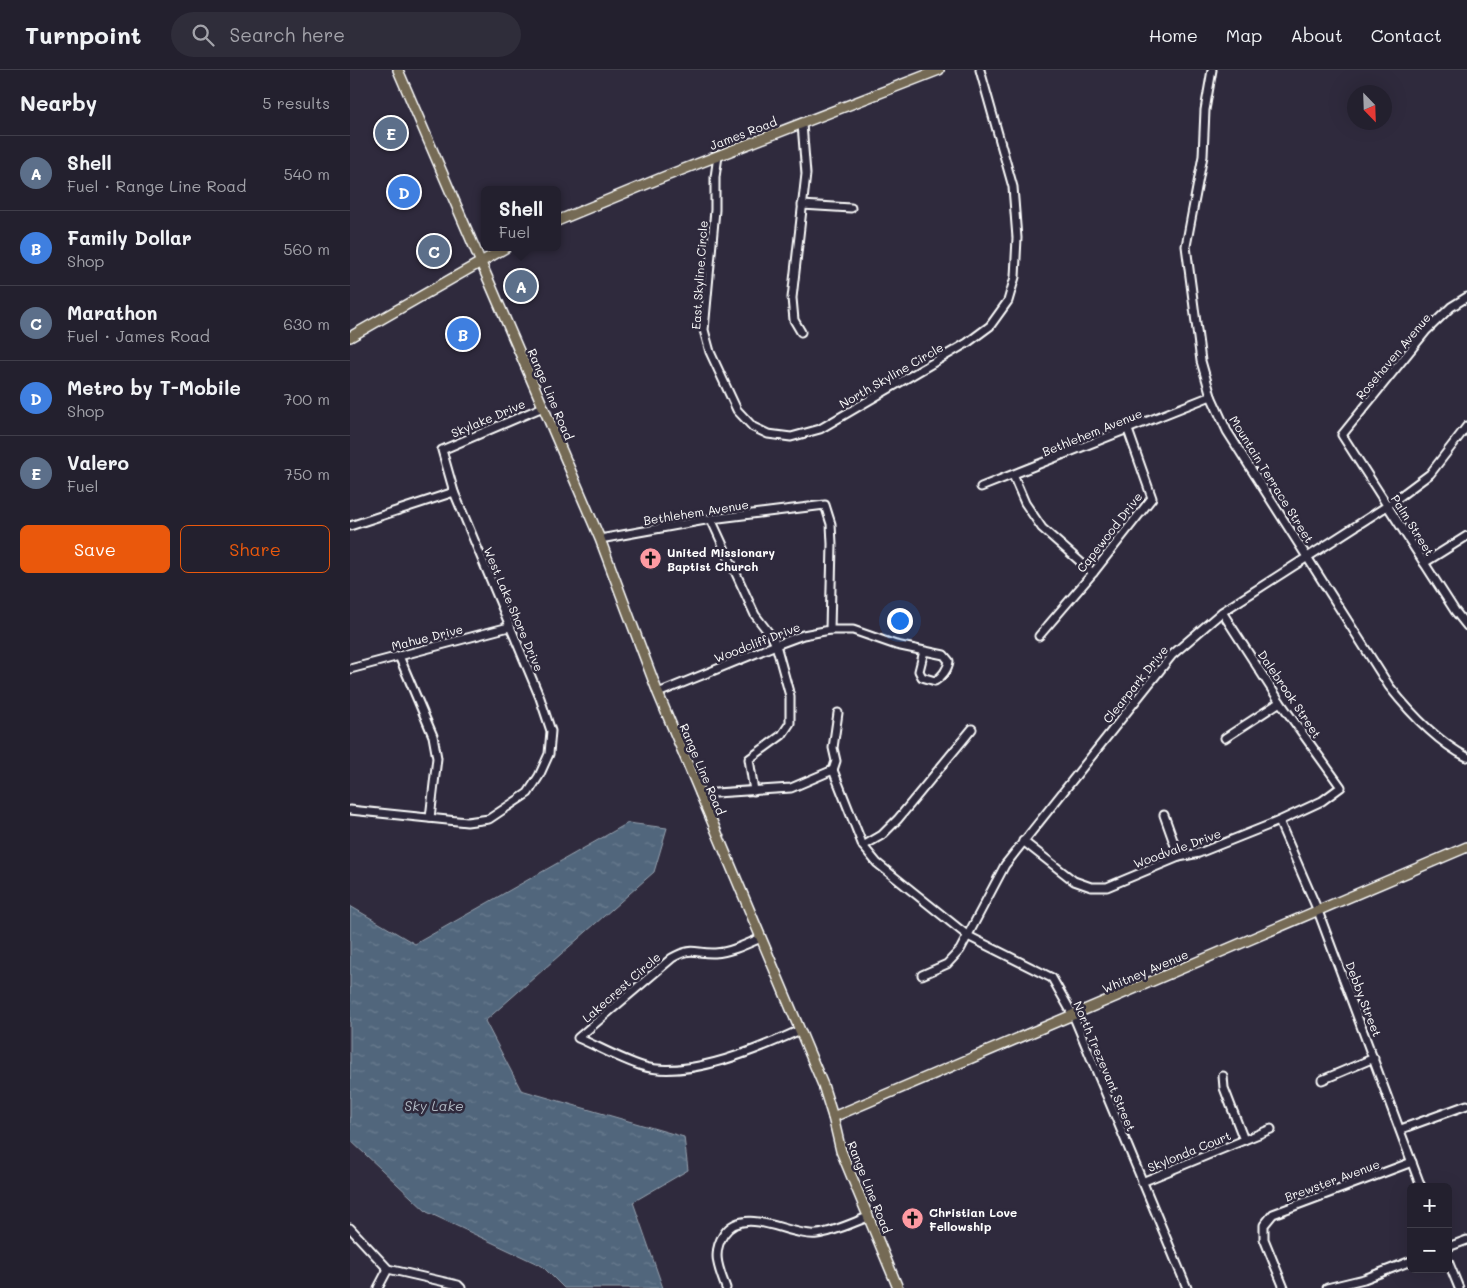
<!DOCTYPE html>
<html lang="en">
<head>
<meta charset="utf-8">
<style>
  body { margin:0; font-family:Mali,sans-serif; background:#2f2d3a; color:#f1f3f6 }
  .controls { position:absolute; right:15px; bottom:15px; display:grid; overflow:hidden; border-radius:8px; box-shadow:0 5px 20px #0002 }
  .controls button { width:45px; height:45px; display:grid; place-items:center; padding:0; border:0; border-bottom:1px solid #403e4a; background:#23202e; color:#f1f3f6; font:25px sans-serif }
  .compass { position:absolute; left:997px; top:15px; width:45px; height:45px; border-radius:50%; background:#23202e; box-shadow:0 5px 20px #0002; rotate:157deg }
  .you { position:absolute; left:549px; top:550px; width:18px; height:18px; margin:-12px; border:4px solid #fff; border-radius:50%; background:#1a73e8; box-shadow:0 0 0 8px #1a73e833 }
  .badge { display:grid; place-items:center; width:32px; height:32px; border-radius:50%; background:#ea580c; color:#fff; font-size:16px; font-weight:700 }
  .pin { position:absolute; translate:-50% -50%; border:2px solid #fff; box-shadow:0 1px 5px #0006 }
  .popup { position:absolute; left:131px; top:116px; width:80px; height:65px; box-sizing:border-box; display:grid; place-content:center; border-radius:8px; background:#23202e; filter:drop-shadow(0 1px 4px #0005); font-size:16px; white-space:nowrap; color:#a3a3aa }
  .popup b { font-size:19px; color:#f1f3f6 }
  .popup::after { content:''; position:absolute; left:50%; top:100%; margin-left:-10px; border:10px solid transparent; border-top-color:#23202e }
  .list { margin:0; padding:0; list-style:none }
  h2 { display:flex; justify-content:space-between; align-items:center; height:65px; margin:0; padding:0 20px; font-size:21px }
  h2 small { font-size:16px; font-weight:400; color:#a3a3aa }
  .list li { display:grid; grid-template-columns:32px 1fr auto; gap:15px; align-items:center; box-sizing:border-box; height:75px; padding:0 20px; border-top:1px solid #403e4a }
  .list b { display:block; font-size:19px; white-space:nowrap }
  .list p { margin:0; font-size:16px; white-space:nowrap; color:#a3a3aa }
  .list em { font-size:16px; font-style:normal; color:#a3a3aa }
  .actions { display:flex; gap:10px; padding:15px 20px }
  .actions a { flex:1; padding:11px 0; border:1px solid #ea580c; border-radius:8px; text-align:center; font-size:18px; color:#ea580c }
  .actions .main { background:#ea580c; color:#fff }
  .icon { flex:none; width:28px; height:28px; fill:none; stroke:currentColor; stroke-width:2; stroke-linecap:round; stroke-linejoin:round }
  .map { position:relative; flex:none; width:1117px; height:1218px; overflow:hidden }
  header { display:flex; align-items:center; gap:30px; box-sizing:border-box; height:70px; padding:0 25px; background:#23202e; border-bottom:1px solid #403e4a }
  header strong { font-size:24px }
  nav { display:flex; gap:28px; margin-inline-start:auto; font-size:18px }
  .search { width:350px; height:45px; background:#2f2d3a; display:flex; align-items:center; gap:12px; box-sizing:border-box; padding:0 18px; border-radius:28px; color:#a3a3aa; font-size:19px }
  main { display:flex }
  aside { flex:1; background:#23202e }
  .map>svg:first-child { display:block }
  .water { fill:url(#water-ripples); stroke:#97a3b0 }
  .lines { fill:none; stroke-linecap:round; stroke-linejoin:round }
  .minor-casing { stroke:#fff; stroke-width:11 }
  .major-casing { stroke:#fff; stroke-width:12 }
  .minor { stroke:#2f2a3d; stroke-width:7 }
  .major { stroke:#746b55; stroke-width:9 }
  .labels { text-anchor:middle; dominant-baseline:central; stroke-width:5; stroke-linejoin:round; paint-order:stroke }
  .street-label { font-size:12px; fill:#fff; stroke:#2f2a3d }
  .poi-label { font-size:12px; font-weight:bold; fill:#fff; stroke:#2f2a3d; text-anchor:start }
  .water-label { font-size:14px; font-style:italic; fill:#b1bac4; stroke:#2f2a3d }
</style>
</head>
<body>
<header>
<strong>Turnpoint</strong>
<div class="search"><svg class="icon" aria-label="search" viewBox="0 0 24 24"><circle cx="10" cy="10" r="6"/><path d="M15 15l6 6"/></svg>Search here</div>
<nav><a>Home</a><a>Map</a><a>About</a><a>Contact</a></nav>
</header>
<main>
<aside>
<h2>Nearby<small>5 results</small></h2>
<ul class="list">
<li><span class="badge" style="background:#5c6f8a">A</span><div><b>Shell</b><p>Fuel · Range Line Road</p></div><em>540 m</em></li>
<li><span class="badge" style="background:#3f7fe0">B</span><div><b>Family Dollar</b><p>Shop</p></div><em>560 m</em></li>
<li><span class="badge" style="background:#5c6f8a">C</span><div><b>Marathon</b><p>Fuel · James Road</p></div><em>630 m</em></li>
<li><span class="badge" style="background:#3f7fe0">D</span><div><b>Metro by T-Mobile</b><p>Shop</p></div><em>700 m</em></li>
<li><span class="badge" style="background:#5c6f8a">E</span><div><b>Valero</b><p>Fuel</p></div><em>750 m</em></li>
</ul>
<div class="actions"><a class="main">Save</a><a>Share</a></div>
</aside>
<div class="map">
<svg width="1117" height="1218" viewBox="0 0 1117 1218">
  <defs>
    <pattern id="water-ripples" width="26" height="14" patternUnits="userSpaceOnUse" patternTransform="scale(1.25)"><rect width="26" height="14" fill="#51667c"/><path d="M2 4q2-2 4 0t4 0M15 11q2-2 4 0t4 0" fill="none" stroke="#6b7d90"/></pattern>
  </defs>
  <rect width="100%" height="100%" fill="#2f2a3d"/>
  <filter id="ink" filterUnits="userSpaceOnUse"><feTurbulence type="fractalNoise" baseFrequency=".02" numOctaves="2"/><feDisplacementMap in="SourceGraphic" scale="10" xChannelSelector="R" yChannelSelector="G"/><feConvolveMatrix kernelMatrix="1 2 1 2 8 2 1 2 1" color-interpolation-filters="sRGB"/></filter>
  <g filter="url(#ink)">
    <!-- water -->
    <path class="water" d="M278,753L317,758L304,802L135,951L171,1020L334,1067L338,1100L283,1132L313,1218H214L192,1196L77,1142L0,1070V836L65,874Z"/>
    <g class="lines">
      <defs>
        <g id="minor">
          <path d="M862,0L855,40L853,86L836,176L851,291L861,326L877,361L1039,616C1061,644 1086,671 1117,687"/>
          <path d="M368,86L365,107V140L354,260L360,282L387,340L403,357L418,364L441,367L470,359L617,273L640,256L658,231L665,207L667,168L663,117L630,0"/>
          <path d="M452,135L501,138"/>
          <path d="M1117,227L1101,237L1076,261L992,365L1105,541L1117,556"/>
          <path d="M451,262L444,250L442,228L456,104L452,54"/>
          <path d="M663,405L675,433L692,458L743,503"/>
          <path d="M631,417L861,326"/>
          <path d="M361,449L405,545L422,567L426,575L440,626V653L432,665L399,689L404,721"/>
          <path d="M0,456L104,422"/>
          <path d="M250,469L361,449L475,435L481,454L482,474L480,560"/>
          <path d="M1074,493L1117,466"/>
          <path d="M689,566L743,503L802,428L778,360"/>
          <path d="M49,586L83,666L87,688L80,748"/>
          <path d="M0,599L159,557"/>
          <path d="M308,623L426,575L453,565L480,560H503L546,575L594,585L599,591C598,599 592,607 585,611L572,607L569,601L574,581"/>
          <path d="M875,668L930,632"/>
          <path d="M483,700L513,776L527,793L618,866L702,908L723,945L837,1218"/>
          <path d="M483,700L486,691L483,678L488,643"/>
          <path d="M350,724L441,718L483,700"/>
          <path d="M0,740L117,752L139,749L178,723L189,706L199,684L201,661L190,628L104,422L92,380L193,337"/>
          <path d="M814,745L829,787"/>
          <path d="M929,751L968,841L1071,1117"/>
          <path d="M673,771L724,811L741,817H757L829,787L849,783L929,751L972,731L991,717L930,632L872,542"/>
          <path d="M513,776L532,765L548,749L622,659"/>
          <path d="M411,868C397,874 381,882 365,883C345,884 343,876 322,888L228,968C249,977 270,989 292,996C336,1010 409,979 450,960"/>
          <path d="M572,905L597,894L610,880L655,795L822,585L872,542L1037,436L1080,404L1117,356"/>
          <path d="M873,1006L874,1018L894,1070"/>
          <path d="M972,1010L1024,988"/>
          <path d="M1051,1059L1117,1035"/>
          <path d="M792,1112L921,1059"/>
          <path d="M0,1158L38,1199L108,1215L111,1218"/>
          <path d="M1098,1177L1117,1170"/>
          <path d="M1098,1191L1109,1218"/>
          <path d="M28,1218L38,1199"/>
          <path d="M376,1218C369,1199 361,1183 374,1164C395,1134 439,1167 467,1164C484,1162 502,1153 518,1147"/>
          <path d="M934,1218L914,1169V1155L923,1144L1062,1092"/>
          <path d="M977,1218L1014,1209L1061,1191"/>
        </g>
        <g id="major">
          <path d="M48,0L250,469L308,623L473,1015L483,1047L491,1081L548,1218"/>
          <path d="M207,151L316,106L589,0"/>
          <path d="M0,267L157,177"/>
          <path d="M483,1047L1117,777"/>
        </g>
      </defs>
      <!-- minor casing -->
      <use href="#minor" class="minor-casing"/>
      <!-- major casing -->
      <use href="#major" class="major-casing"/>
      <!-- minor -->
      <use href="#minor" class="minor"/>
      <!-- major -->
      <use href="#major" class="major"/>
    </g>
  </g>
  <!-- icons -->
  <defs>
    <symbol id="church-disc" viewBox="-11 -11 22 22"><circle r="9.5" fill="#ff9aa2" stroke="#2f2a3d"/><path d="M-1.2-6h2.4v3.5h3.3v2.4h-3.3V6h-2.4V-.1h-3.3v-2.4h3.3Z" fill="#111"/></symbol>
  </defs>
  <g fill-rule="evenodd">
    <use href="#church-disc" x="288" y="476" width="25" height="25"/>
    <use href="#church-disc" x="550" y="1136" width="25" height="25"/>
  </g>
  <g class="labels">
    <!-- street labels -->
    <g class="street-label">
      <text transform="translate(393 63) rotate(-21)">James Road</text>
      <text transform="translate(349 205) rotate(-86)">East Skyline Circle</text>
      <text transform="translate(1043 286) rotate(-50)">Rosehaven Avenue</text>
      <text transform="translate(541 305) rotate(-30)">North Skyline Circle</text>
      <text transform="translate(201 324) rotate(67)">Range Line Road</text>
      <text transform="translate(138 348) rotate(-23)">Skylake Drive</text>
      <text transform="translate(742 362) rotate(-22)">Bethlehem Avenue</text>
      <text transform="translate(922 409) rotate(58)">Mountain Terrace Street</text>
      <text transform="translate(346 442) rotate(-9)">Bethlehem Avenue</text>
      <text transform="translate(1063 455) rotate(58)">Palm Street</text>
      <text transform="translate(759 462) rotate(-52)">Capewood Drive</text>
      <text transform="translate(164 539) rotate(67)">West Lake Shore Drive</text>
      <text transform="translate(77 567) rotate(-14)">Mahue Drive</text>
      <text transform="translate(407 572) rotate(-21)">Woodcliff Drive</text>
      <text transform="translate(785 614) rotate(-51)">Clearpark Drive</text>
      <text transform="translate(940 624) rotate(56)">Dalebrook Street</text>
      <text transform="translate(353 699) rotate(67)">Range Line Road</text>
      <text transform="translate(827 778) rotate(-20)">Woodvale Drive</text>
      <text transform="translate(795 901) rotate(-23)">Whitney Avenue</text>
      <text transform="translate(271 917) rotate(-41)">Lakecrest Circle</text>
      <text transform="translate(1014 929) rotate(69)">Debby Street</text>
      <text transform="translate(755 996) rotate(67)">North Trezevant Street</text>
      <text transform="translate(839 1081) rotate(-22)">Skylonda Court</text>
      <text transform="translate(982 1110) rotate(-20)">Brewster Avenue</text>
      <text transform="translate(520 1117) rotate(68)">Range Line Road</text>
    </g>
    <!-- poi labels -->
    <g class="poi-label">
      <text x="317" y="482">United Missionary<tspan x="317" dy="14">Baptist Church</tspan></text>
      <text x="579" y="1142">Christian Love<tspan x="579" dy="14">Fellowship</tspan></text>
    </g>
    <!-- water labels -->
    <g class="water-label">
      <text x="84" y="1035">Sky Lake</text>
    </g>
  </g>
</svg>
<div class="controls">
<button>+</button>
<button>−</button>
</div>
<svg class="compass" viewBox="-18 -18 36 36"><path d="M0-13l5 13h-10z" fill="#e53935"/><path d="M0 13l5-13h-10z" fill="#a3a3aa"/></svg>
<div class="you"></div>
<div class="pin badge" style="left:171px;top:216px;background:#5c6f8a">A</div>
<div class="popup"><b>Shell</b>Fuel</div>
<div class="pin badge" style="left:113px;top:264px;background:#3f7fe0">B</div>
<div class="pin badge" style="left:84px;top:181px;background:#5c6f8a">C</div>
<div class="pin badge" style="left:54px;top:122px;background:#3f7fe0">D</div>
<div class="pin badge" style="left:41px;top:63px;background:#5c6f8a">E</div>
</div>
</main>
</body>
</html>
